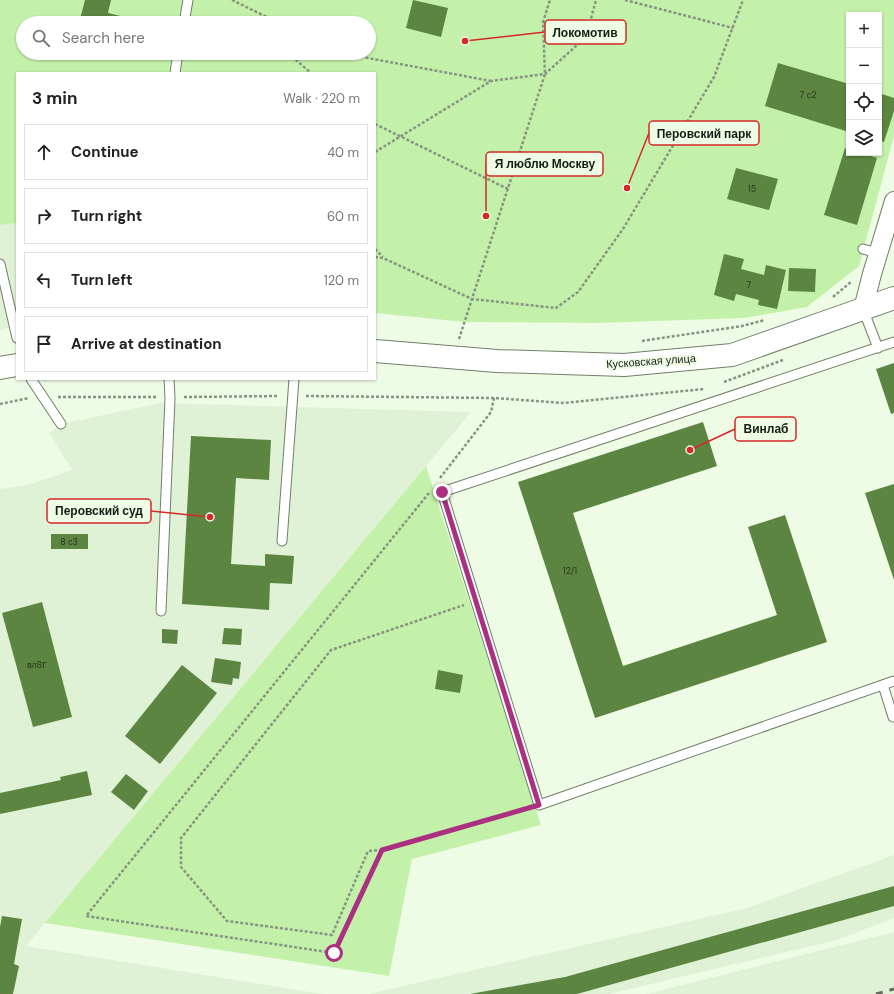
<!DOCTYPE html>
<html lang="en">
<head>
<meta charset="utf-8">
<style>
  body { margin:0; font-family:"DM Sans",sans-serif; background:#f2f2f2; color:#222 }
  .controls { position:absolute; right:12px; top:12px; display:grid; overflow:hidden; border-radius:0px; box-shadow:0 1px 3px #0004 }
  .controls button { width:36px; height:36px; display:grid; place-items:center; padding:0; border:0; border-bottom:1px solid #e0e0e0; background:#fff; color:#222; font:20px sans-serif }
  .stop { position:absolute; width:12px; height:12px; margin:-9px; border:3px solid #ac3082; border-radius:50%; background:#fff }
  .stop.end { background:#ac3082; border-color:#fff; box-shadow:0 1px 4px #0008 }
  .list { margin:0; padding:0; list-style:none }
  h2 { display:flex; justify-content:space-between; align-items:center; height:52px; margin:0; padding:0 16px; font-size:17px }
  h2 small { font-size:13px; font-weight:400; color:#767676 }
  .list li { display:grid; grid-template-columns:26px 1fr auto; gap:12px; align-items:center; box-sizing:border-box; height:56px; margin:0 8px 8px; padding:0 8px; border:1px solid #e0e0e0; border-radius:0px }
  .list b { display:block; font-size:15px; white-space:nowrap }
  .list em { font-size:13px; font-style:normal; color:#767676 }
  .icon { flex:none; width:22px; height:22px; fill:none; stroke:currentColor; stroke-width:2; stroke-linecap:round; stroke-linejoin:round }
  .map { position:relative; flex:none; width:894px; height:994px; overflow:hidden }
  .search { position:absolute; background:#fff; box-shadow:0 1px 3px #0004; left:16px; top:16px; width:360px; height:44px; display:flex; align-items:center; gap:10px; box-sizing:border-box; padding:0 14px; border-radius:22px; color:#767676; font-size:15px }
  .panel { position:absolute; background:#fff; box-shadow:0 1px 3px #0004; left:16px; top:72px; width:360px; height:308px; border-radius:0px }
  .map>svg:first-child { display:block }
  .built { fill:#dff2d5 }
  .green { fill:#c4f1a9; fill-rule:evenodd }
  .building { fill:#5b8540 }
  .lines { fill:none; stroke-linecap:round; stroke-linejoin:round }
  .service-casing { stroke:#727f6b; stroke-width:11 }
  .minor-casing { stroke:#727f6b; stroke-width:20 }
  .tertiary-casing { stroke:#727f6b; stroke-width:24 }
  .path { stroke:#899384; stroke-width:2.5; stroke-dasharray:3 2; stroke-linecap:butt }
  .service { stroke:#fff; stroke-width:9 }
  .minor { stroke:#fff; stroke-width:18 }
  .tertiary { stroke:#fff; stroke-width:22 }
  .rail { stroke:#646c5f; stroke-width:3; stroke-dasharray:7 7; stroke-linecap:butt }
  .route { stroke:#ac3082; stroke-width:5 }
  .labels { text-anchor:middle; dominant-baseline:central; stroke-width:4; stroke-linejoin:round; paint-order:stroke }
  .number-label { font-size:9px; fill:#28361f }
  .street-label { font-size:11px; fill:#171c14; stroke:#eefce6 }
  .leader { fill:none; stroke:#d62828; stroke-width:1.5 }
  .callout-dot { fill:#d62828; stroke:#eefce6; stroke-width:1.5 }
  .callout { fill:#eefce6; stroke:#d62828; stroke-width:1.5 }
  .callout-label { font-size:12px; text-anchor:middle; font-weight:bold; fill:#171c14 }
</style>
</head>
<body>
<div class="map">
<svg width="894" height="994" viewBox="0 0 894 994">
  <rect width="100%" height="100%" fill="#eefce6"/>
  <!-- built -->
  <g class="built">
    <path d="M17,223V326L0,330V225Z"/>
    <path d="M160,403L471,412L26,946L322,994H0V489L28,485L72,470L49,433L61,424Z"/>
    <path d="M894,855V918L837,940L609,994H368L747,908Z"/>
    <path d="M894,932V994H646Z"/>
  </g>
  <!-- green -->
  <g class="green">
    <path d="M0,0H894V136L859,266L807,307L744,318L597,323L465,322L375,313V73H17V223L0,225ZM849,15H879V153H849ZM23,23H369V53H23Z"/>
    <path d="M426,466L541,825L412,859L389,976L45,923Z"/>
  </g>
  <!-- building -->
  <g class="building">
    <path d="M85,0H111L108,13L133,19L132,23H79Z"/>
    <path d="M413,0L448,8L441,37L406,28Z"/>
    <path d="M104,53H124L123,58Z"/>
    <path d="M778,63L849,84V132L765,106Z"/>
    <path d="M879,93L894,98V111L884,142L879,141Z"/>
    <path d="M845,148L849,149V153H862L877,158L857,225L824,215Z"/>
    <path d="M736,168L778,179L769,210L727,199Z"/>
    <path d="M724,254L744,259L741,269L764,275L766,265L786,270L777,309L758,305L759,300L736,294L734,301L714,295Z"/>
    <path d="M789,268L816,269L815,292L788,291Z"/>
    <path d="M894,363V413L891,414L876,369Z"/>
    <path d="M703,422L717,466L573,513L623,666L777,615L748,527L785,515L827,642L595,718L518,482Z"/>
    <path d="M191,436L271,440L269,480L236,478L231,564L265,566V554L294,556L292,584L270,583L269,610L182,604Z"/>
    <path d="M894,484V580L865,493Z"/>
    <rect x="51" y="534" width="37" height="15"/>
    <path d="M42,602L72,717L33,727L2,613Z"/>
    <path d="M224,628L242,629L241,645L222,644Z"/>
    <path d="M162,629L178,630L177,644L162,643Z"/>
    <path d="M215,658L241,662L239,679L233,678L232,685L211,682Z"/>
    <path d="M182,665L217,693L160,764L125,736Z"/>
    <path d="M438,670L463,675L460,693L435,689Z"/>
    <path d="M87,771L92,795L0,814V793L61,780L60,777Z"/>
    <path d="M126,774L148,791L134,810L111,792Z"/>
    <path d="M894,886V906L577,994H470L565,977Z"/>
    <path d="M2,916L22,919L14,964L19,966L13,994H0V927Z"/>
  </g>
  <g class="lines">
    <defs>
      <g id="service">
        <path d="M184,23L188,0"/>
        <path d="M175,73L178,53"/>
        <path d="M863,249L878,253"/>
        <path d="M0,264L17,338"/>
        <path d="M863,309L878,348"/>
        <path d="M894,342L442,492L539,805L894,681"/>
        <path d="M31,379L61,424"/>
        <path d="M282,541L294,379"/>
        <path d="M161,611L170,398L169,379"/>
        <path d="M883,685L893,717"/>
      </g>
      <path id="minor" d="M863,309L872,274L894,201"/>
      <g id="tertiary">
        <path d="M375,351L497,361L624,365L732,355L894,298"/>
        <path d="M0,368L17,365"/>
      </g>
    </defs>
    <!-- service casing -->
    <use href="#service" class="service-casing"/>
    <!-- minor casing -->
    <use href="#minor" class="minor-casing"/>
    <!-- tertiary casing -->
    <use href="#tertiary" class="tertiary-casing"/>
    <!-- path -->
    <g class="path">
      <path d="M232,0L279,23"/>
      <path d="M625,0L733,28"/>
      <path d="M543,22L586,37"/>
      <path d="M288,53L311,73"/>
      <path d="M334,53H341"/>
      <path d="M341,53L491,81"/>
      <path d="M375,124L508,189"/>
      <path d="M375,152L491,81L545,74L586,37L596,0"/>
      <path d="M375,249L383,257"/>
      <path d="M375,257L383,258L472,299L556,308L578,292L623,229L714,77L743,0"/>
      <path d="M833,297L852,281"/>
      <path d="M459,339L545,74L543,22L550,0"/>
      <path d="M642,341L742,326L765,320"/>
      <path d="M724,382L783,360"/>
      <path d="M306,396L494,398L564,403L704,389"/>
      <path d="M58,397H157"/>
      <path d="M184,397L279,396"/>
      <path d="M0,404L29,398"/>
      <path d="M440,478L491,412L494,398"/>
      <path d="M429,493L86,916L334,953L382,850L527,808"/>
      <path d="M382,850L368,851L332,935L227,921L181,867V838L331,650L464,605"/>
    </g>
    <!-- service -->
    <use href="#service" class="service"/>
    <!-- minor -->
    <use href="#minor" class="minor"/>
    <!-- tertiary -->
    <use href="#tertiary" class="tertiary"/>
    <!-- rail -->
    <path class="rail" d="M876,994L894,989"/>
  </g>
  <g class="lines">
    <!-- route -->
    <path class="route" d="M334,953L382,850L539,805L442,492"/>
  </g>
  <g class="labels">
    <!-- number labels -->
    <g class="number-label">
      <text x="808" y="95">7 с2</text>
      <text x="752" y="189">15</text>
      <text x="749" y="285">7</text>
      <text x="69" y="542">8 с3</text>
      <text x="570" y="571">12/1</text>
      <text x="37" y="665">вл8Г</text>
    </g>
    <!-- street labels -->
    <g class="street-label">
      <text transform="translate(651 361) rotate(-4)">Кусковская улица</text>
    </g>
  </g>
  <!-- callouts -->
  <path class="leader" d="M465 41L545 32M627 188L649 133M486 216L486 164M690 450L735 429M210 517L151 511"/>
  <g class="callout-dot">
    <circle cx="465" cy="41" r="4"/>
    <circle cx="627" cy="188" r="4"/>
    <circle cx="486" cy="216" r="4"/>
    <circle cx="690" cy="450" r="4"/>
    <circle cx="210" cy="517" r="4"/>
  </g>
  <g class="callout">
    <rect x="545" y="20" width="81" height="24" rx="4"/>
    <rect x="649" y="121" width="110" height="24" rx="4"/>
    <rect x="486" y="152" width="117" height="24" rx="4"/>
    <rect x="735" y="417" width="61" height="24" rx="4"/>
    <rect x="47" y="499" width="104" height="24" rx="4"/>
  </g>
  <g class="callout-label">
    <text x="585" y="37">Локомотив</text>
    <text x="704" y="138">Перовский парк</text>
    <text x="545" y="168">Я люблю Москву</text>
    <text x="766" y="433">Винлаб</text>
    <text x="99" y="515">Перовский суд</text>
  </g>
</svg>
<div class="controls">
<button>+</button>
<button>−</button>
<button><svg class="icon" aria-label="locate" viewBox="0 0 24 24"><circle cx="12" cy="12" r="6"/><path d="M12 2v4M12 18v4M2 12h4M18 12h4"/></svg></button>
<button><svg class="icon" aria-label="layers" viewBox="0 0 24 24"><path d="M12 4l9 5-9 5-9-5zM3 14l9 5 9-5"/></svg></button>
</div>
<div class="stop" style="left:334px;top:953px"></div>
<div class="stop end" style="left:442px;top:492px"></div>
<div class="search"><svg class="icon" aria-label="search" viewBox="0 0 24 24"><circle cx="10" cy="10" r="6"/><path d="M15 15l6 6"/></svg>Search here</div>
<section class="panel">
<h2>3 min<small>Walk · 220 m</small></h2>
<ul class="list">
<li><svg class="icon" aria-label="ahead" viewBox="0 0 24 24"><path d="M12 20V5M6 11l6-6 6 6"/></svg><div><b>Continue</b></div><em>40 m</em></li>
<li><svg class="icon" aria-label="right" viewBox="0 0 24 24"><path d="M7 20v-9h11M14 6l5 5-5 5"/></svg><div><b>Turn right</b></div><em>60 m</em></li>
<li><svg class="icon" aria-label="left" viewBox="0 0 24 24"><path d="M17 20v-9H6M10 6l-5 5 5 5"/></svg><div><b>Turn left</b></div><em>120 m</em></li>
<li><svg class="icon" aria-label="arrive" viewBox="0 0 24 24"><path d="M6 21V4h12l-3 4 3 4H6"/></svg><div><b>Arrive at destination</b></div></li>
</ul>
</section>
</div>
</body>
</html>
